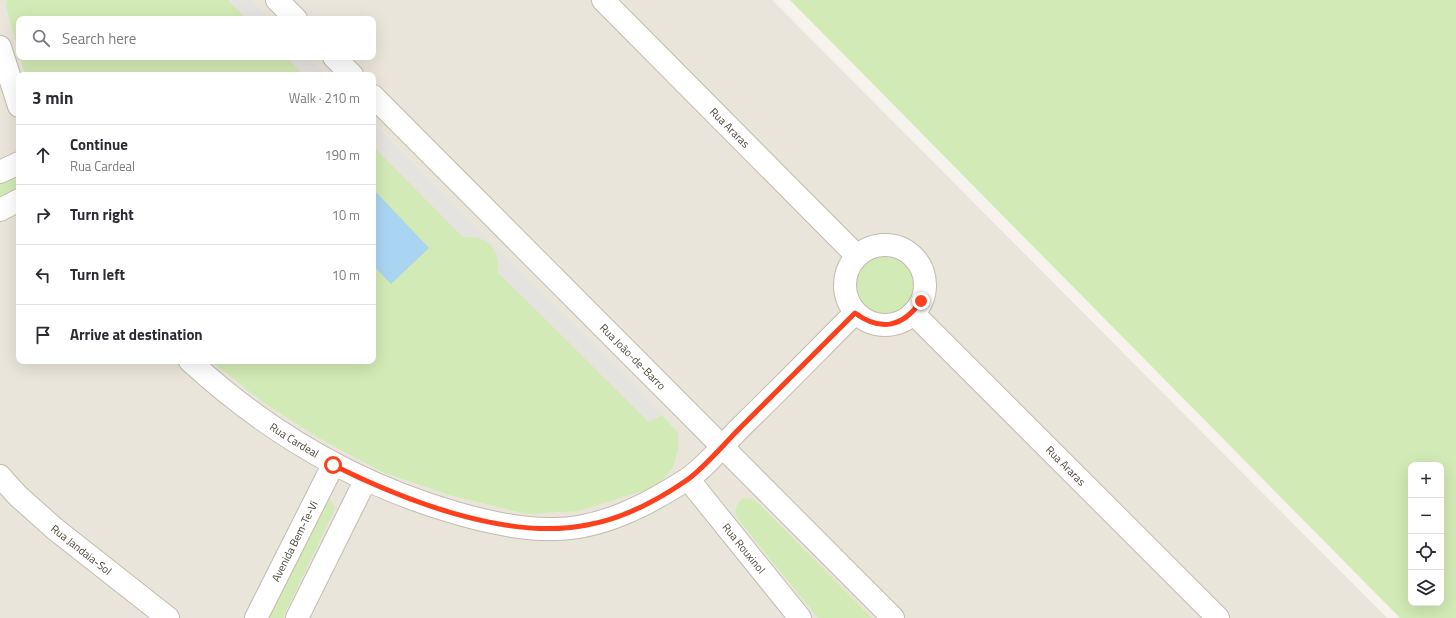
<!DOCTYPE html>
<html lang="en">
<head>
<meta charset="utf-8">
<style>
  body { margin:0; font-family:"Titillium Web",sans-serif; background:#f7f7f7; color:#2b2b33 }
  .controls { position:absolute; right:12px; bottom:12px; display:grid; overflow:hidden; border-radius:8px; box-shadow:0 4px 16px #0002 }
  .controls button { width:36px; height:36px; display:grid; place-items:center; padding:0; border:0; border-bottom:1px solid #e1e1e2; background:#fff; color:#2b2b33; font:20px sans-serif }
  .stop { position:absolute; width:12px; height:12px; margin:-9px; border:3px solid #fc3f1d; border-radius:50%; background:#fff }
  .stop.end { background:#fc3f1d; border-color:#fff; box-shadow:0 1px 4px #0008 }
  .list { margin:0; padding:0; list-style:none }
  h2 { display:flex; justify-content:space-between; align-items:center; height:52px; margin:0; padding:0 16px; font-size:17px }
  h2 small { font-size:13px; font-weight:400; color:#7c7c81 }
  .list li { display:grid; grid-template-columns:26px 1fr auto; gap:12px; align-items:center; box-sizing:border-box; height:60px; padding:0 16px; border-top:1px solid #e1e1e2 }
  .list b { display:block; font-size:15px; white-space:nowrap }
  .list p { margin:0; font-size:13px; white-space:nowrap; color:#7c7c81 }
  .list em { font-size:13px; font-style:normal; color:#7c7c81 }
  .icon { flex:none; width:22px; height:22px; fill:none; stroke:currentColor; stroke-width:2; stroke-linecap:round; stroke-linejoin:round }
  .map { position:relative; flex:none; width:1456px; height:618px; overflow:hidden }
  .search { position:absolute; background:#fff; box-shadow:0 4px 16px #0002; left:16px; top:16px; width:360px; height:44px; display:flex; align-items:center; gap:10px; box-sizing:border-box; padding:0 14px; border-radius:8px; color:#7c7c81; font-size:15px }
  .panel { position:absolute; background:#fff; box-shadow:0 4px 16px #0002; left:16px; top:72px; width:360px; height:292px; border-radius:8px }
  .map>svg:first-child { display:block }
  .residential { fill:#eae5da; fill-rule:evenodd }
  .green { fill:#d2eab5; fill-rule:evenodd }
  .parking { fill:#e5e3e0 }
  .water { fill:#a9d4f2 }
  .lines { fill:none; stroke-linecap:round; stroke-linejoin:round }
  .street-casing { stroke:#c2bbae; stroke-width:24 }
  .street { stroke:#fff; stroke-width:22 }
  .route { stroke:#fc3f1d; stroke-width:5 }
  .labels { text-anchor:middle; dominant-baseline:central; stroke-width:4; stroke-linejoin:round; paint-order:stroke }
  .street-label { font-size:11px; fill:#4b4439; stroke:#fff }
</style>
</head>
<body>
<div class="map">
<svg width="1456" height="618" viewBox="0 0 1456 618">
  <rect width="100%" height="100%" fill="#f6f3ec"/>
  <!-- residential -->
  <path class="residential" d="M0,0H772L1387,618H0ZM19,19H373V57H19ZM19,75H373V361H19Z"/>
  <!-- green -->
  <g class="green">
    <path d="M7,0H228L247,19H19V53L6,6Z"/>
    <path d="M790,0H1456V618H1400ZM1411,465H1441V603H1411Z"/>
    <path d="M20,57H286L304,75H25Z"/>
    <path d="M373,146L463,237C487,235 500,247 498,272L648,421L662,415L678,433V449L674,465L665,478L652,488L578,511L527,514L453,496L382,472L319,438L264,403L211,361H373Z"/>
    <path d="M19,175V191L0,201V184Z"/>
    <circle cx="884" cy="285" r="32"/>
    <path d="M745,498L753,499L756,501L872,618H818L738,519C733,510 736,502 745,498Z"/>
    <path d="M328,500L332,501L335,509L283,618H265Z"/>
  </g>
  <!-- parking -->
  <g class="parking">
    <path d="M229,0H251L270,19H247Z"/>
    <path d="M286,57H308L326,75H304Z"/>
    <path d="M373,123L662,415L649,422L498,272L499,262L496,253L491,245L482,239L473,236L463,237L373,146Z"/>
  </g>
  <!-- water -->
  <path class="water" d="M373,189L429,248L391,284L373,265Z"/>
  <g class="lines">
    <defs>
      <g id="street">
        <path d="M277,0L296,19"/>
        <path id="s1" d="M603,0L856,255"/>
        <path d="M0,47L19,106"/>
        <path d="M334,57L352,75"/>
        <path id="s2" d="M373,96L893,618"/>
        <path d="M0,172L19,163"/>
        <path d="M0,210L19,200"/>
        <circle cx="885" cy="285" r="40"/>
        <path id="s3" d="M913,313L1218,618"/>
        <path id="s4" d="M190,361C266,431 356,484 456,513C487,522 521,530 554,529C601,529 647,505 686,480C703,470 725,443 740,428C779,390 817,351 855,313"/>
        <path id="s5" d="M0,476L18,496L55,529L168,618"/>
        <path id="s6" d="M688,479L800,618"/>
        <path id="s7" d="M256,618L333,465"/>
        <path d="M297,618L365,481"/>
      </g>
    </defs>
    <!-- street casing -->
    <use href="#street" class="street-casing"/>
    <!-- street -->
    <use href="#street" class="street"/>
  </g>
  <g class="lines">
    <!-- route -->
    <path class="route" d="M333,465C403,500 507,541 587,525C622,519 658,500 687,480C703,469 725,443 740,428C778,390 817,351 855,313C881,332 903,327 921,301"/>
  </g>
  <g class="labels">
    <!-- street labels -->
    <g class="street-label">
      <text stroke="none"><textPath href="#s1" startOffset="180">Rua Araras</textPath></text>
      <text stroke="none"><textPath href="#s2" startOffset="368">Rua João-de-Barro</textPath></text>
      <text stroke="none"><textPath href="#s4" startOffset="131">Rua Cardeal</textPath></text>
      <text stroke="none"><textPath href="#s3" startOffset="216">Rua Araras</textPath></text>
      <text stroke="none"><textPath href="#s7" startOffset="86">Avenida Bem-Te-Vi</textPath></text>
      <text stroke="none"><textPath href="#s6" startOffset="89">Rua Rouxinol</textPath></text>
      <text stroke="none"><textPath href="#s5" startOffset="110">Rua Jandaia-Sol</textPath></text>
    </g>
  </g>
</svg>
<div class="controls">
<button>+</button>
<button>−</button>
<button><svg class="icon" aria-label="locate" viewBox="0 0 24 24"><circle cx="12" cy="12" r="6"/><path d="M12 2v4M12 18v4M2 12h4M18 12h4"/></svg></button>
<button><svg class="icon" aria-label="layers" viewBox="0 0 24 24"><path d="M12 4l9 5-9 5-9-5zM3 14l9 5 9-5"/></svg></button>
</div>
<div class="stop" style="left:333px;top:465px"></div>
<div class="stop end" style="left:921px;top:301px"></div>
<div class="search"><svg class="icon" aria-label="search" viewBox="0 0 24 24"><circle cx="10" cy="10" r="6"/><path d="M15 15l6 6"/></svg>Search here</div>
<section class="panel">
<h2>3 min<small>Walk · 210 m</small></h2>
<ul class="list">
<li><svg class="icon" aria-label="ahead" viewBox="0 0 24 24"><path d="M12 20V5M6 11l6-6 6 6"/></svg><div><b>Continue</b><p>Rua Cardeal</p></div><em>190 m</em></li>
<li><svg class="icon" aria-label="right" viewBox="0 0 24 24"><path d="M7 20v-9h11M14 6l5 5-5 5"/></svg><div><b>Turn right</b></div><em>10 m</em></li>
<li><svg class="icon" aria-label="left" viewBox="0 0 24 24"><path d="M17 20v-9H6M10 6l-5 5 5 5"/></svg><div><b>Turn left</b></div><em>10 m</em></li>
<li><svg class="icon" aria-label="arrive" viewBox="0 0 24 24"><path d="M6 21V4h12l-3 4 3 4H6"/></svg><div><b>Arrive at destination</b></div></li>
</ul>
</section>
</div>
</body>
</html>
